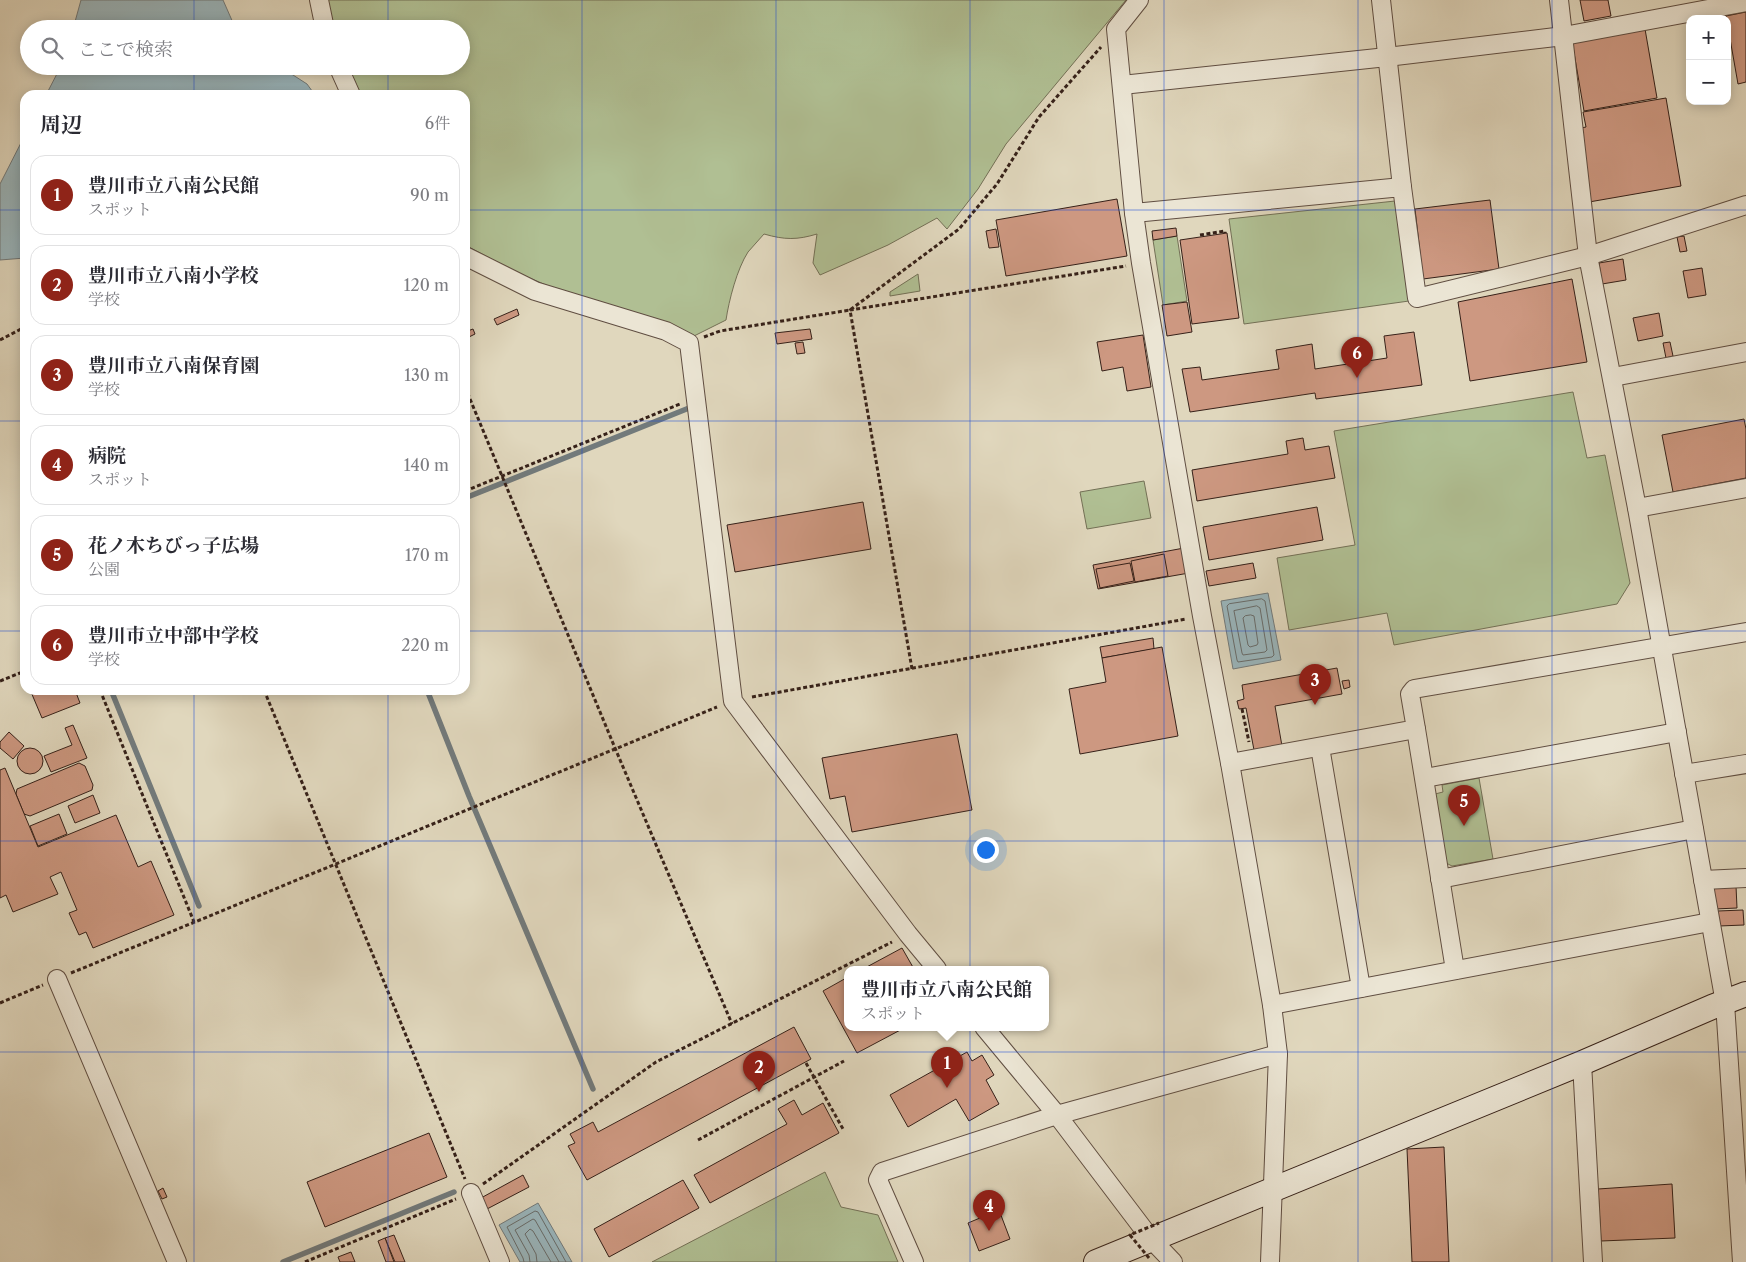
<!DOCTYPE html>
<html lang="ja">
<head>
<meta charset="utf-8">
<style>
  body { margin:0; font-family:"Libre Caslon Text","Noto Serif JP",serif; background:#f2f2f3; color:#2b2b33 }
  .controls { position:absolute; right:15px; top:15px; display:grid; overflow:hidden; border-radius:10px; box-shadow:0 2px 12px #0003 }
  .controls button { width:45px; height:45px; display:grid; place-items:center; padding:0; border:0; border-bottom:1px solid #e1e1e2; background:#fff; color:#2b2b33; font:25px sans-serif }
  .you { position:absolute; left:985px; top:849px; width:18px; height:18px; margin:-12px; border:4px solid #fff; border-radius:50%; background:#1a73e8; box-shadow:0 0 0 8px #1a73e833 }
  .badge { display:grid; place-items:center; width:32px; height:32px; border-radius:50%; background:#8f2418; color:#fff; font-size:16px; font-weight:700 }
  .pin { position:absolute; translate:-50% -41px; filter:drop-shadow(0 1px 2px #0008) }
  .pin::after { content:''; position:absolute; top:26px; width:18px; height:15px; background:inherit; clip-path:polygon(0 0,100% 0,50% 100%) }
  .popup { position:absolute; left:844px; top:966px; width:205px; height:65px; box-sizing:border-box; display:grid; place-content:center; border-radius:10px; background:#fff; filter:drop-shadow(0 1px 4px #0005); font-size:16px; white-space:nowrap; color:#7c7c81 }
  .popup b { font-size:19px; color:#2b2b33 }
  .popup::after { content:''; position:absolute; left:50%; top:100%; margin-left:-10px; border:10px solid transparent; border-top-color:#fff }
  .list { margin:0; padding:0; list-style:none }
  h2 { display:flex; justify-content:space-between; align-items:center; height:65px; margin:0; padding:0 20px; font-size:21px }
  h2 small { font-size:16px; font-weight:400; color:#7c7c81 }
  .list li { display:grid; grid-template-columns:32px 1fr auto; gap:15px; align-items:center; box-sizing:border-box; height:80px; margin:0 10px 10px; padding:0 10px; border:1px solid #e1e1e2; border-radius:15px }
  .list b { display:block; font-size:19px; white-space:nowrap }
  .list p { margin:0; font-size:16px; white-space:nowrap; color:#7c7c81 }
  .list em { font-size:16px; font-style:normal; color:#7c7c81 }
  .icon { flex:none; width:28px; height:28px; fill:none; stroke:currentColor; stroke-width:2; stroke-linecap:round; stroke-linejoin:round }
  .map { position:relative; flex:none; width:1746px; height:1262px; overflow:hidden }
  .search { position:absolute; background:#fff; box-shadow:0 2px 12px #0003; left:20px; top:20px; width:450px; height:55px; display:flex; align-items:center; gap:12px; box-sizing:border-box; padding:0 18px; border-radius:28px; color:#7c7c81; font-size:19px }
  .panel { position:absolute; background:#fff; box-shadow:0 2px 12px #0003; left:20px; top:90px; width:450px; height:605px; border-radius:15px }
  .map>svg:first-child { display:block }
  .green { fill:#b0bf93; stroke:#737056 }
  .water { fill:#9ab6bd; stroke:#727a7b }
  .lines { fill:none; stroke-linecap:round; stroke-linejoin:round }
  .shore { stroke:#686c6b; stroke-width:1 }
  .stream { stroke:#727a7b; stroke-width:5.5 }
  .building { fill:#cd9881; stroke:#362119 }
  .street-casing { stroke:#604e42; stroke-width:20 }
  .secondary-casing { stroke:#362119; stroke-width:26 }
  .path { stroke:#362119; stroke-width:3; stroke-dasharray:4 2.5; stroke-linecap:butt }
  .street { stroke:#ebe5d4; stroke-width:18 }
  .secondary { stroke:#ebe5d4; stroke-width:24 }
  .path-bridge { stroke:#362119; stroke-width:3; stroke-dasharray:4 2.5; stroke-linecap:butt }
  .grid { fill:none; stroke:#1d4ed8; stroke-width:1; stroke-opacity:0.55 }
</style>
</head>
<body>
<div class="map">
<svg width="1746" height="1262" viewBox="0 0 1746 1262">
  <rect width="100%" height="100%" fill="#e0d7bd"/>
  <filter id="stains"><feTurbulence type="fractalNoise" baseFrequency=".004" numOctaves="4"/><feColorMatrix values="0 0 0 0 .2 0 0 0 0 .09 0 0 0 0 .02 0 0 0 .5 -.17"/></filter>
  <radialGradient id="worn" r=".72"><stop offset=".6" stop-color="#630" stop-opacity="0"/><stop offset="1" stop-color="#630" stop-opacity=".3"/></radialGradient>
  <!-- green -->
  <g class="green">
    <path d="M327,0H1126L1006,144L978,189L947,229L937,218L888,245L820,275L813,263L817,234C797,240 785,240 764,234C759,240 753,246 748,252C737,269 729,300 726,320L694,336L553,288L518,273L465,245V95H360L347,66H461V29H333Z"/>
    <path d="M1395,201L1409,301L1244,324L1229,219Z"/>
    <path d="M1177,236L1187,301L1163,305L1153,240Z"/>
    <path d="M918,274L920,291L890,296V292Z"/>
    <path d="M1573,392L1587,458L1605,455L1630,583L1617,604L1394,645L1387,613L1289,630L1277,558L1355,545L1334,431Z"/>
    <path d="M1144,481L1151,518L1087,529L1080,492Z"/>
    <path d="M1479,778L1493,859L1452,866L1446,863L1435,794L1443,792L1442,785Z"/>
    <path d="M825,1172L841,1207L878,1215L898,1262H652Z"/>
  </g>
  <!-- water -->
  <g class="water">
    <path d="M81,0H223L234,25L238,29H73Z"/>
    <path d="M61,66H279L307,84L315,95H46Z"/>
    <path d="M25,135V258L0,260V184Z"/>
    <path d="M1268,593L1281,660L1233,669L1221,601Z"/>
    <path d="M538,1203L572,1262H520L499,1225Z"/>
  </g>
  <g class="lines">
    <!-- shore -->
    <g class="shore">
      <path d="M1262,599L1265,601L1274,655L1272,657L1238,662L1237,660L1227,606L1229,604Z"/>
      <path d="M1257,606L1260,608L1267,650L1265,652L1243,655L1242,653L1234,611Z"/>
      <path d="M1251,615L1254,616L1258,643L1257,645L1250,647L1248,645L1243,618L1245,616Z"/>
      <path d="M524,1262L523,1258L507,1227L535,1211L538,1212L566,1262"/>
      <path d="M530,1262L529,1255L515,1230L533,1219L535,1220L559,1262"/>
      <path d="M537,1262L536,1254L525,1234L530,1229L533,1231L551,1262"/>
    </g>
    <!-- stream -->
    <g class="stream">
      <path d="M465,498L689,408"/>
      <path d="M111,690L199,906"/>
      <path d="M427,690L469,796L593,1089"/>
      <path d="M283,1262L454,1192"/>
    </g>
  </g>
  <!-- building -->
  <g class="building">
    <path d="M1580,0H1608L1611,16L1584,21Z"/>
    <path d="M1746,12V82L1738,84L1726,16Z"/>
    <path d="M1645,29L1657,98L1584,111L1572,41Z"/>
    <path d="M1666,98L1681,186L1589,202L1576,129L1586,127L1583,112Z"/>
    <path d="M1117,199L1127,256L1006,276L996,220Z"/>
    <path d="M1490,200L1499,269L1423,279L1415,209Z"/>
    <path d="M1176,228L1177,236L1153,240L1152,231Z"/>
    <path d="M996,229L999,247L989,248L986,231Z"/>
    <path d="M1227,233L1239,318L1192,324L1180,240Z"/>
    <path d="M1684,236L1687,251L1680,252L1677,237Z"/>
    <path d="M1623,259L1626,280L1602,284L1599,263Z"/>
    <path d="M1702,268L1706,295L1688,298L1683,271Z"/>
    <path d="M1572,279L1587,362L1470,381L1458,302Z"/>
    <path d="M1187,302L1192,332L1167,336L1162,305Z"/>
    <path d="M517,309L519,315L497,325L494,319Z"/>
    <path d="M1659,313L1663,336L1638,341L1633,318Z"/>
    <path d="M473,329L475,334L465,339V332Z"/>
    <path d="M810,329L812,339L777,344L775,333Z"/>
    <path d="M1414,332L1422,385L1316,399L1315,393L1190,412L1182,369L1200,367L1202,380L1279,369L1276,350L1312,344L1315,369L1387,358L1384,336Z"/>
    <path d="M1143,335L1151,387L1127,391L1123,367L1102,371L1097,342Z"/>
    <path d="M803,342L805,353L797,354L795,343Z"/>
    <path d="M1670,342L1673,356L1666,358L1663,343Z"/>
    <path d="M1744,419L1746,429V478L1673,492L1662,435Z"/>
    <path d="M1303,438L1305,450L1329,446L1335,478L1197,501L1192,470L1288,454L1286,441Z"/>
    <path d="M863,502L871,549L735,572L727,525Z"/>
    <path d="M1317,507L1323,540L1209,560L1203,527Z"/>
    <path d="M1184,548L1189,573L1098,589L1093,565Z"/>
    <path d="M1164,554L1168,576L1135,582L1131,561Z"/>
    <path d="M1130,563L1134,581L1100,588L1096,569Z"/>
    <path d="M1253,563L1256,578L1209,586L1206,571Z"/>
    <path d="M1153,638L1154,649L1102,658L1100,647Z"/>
    <path d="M1162,647L1178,736L1080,754L1069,689L1106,682L1102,658Z"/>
    <path d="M1337,668L1342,694L1275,706L1282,746L1254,750L1246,708L1239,709L1237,701L1244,699L1242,685Z"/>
    <path d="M1349,680L1350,687L1344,689L1342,681Z"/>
    <path d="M37,690H75L80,703L42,718L31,692Z"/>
    <path d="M73,725L87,758L51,772L44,756L72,745L65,728Z"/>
    <path d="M9,732L24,746L13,759L0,748V742Z"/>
    <path d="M957,734L972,810L852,832L845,796L830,799L822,758Z"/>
    <circle cx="30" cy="761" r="13"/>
    <path d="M79,763L85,766L93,785L92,790L30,816L24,814L16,794L17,789Z"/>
    <path d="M5,768L38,847L116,815L138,867L151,861L174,915L93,948L86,932L79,935L69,913L77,910L61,872L50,877L58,894L13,912L6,895L0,898V770Z"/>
    <path d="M93,795L100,813L75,823L68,806Z"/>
    <path d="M59,814L67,834L38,846L30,826Z"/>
    <path d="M1736,886L1737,908L1715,909L1714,887Z"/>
    <path d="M1743,910L1744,925L1719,926L1718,911Z"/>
    <path d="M902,948L914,969H863Z"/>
    <path d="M848,977V1027H906L857,1053L823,991Z"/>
    <path d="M794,1027L811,1059L587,1180L568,1146L575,1143L570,1134L593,1122L598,1132Z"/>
    <path d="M967,1052L972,1061L982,1055L994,1075L986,1080L999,1104L969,1121L956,1099L908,1127L890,1095Z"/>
    <path d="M794,1100L802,1115L823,1103L839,1133L710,1203L694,1175L787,1124L778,1109Z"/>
    <path d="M429,1133L447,1177L325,1227L307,1182Z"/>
    <path d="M1444,1147L1449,1262H1412L1407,1149Z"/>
    <path d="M523,1175L529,1187L487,1209L481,1198Z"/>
    <path d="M683,1180L699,1208L609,1257L594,1229Z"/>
    <path d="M1672,1184L1675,1238L1601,1241L1598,1189Z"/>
    <path d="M163,1188L167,1197L162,1199L158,1191Z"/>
    <path d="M999,1210L1010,1239L979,1251L968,1223Z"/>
    <path d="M394,1235L405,1262H395L385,1238Z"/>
    <path d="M385,1238L394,1262H386L378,1241Z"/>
    <path d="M351,1252L355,1262H340L338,1257Z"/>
  </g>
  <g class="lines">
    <defs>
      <g id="street">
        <path d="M319,0L325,29"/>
        <path d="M1139,0L1116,29L1134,213L1141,263L1202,616L1230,763L1272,1005L1278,1054L1270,1262"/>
        <path d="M1381,0L1402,187"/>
        <path d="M1559,0L1588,256L1637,508L1725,1003L1742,1262"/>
        <path d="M338,66L351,95"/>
        <path d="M1122,85L1387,57L1564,36L1746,2"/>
        <path d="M1134,213L1402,187L1417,298L1588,256L1746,205"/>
        <path d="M465,256L535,291L666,331L689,343L733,701L908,934L937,969"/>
        <path d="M1613,377L1746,352"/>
        <path d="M1637,508L1746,488"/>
        <path d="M1416,729L1455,970"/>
        <path d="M1320,747L1361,988"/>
        <path d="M1230,763L1416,729L1410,694L1414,689L1746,632"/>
        <path d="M1684,774L1746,764"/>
        <path d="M1425,778L1677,732"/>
        <path d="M1440,879L1694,829"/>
        <path d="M1703,880L1746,878"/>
        <path d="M57,979L177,1262"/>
        <path d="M1272,1005L1710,922"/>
        <path d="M984,1027L1057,1115L1151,1239L1173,1262"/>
        <path d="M1582,1063L1593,1262"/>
        <path d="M471,1193L500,1262"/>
        <path d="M914,1262L878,1180L882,1172L1057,1115L1278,1054"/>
      </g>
      <path id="secondary" d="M1096,1262L1582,1063L1712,1007L1746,994"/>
    </defs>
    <!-- street casing -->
    <use href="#street" class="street-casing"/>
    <!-- secondary casing -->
    <use href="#secondary" class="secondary-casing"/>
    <!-- path -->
    <g class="path">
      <path d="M1200,235L1225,231V233"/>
      <path d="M704,337L720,331L850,310L959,229L997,184L1039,117L1101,47"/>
      <path d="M0,340L25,327"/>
      <path d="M465,387L615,748L732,1024"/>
      <path d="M465,491L680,404"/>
      <path d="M912,669L850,310L1126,266"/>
      <path d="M0,681L25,671"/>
      <path d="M100,690L194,922"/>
      <path d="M264,690L465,1179"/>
      <path d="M752,697L1186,619"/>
      <path d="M1242,709L1249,742"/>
      <path d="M71,973L717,707"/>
      <path d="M0,1003L43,985"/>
      <path d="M806,1063L843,1129"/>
      <path d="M698,1140L844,1061"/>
      <path d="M483,1184L656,1062L892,942"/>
      <path d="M305,1262L456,1199"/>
    </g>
    <!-- street -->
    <use href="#street" class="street"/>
    <!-- secondary -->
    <use href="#secondary" class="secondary"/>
    <!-- path-bridge -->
    <path class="path-bridge" d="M1149,1258L1130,1235L1159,1223"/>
  </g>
  <!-- grid -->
  <path class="grid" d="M194,0V29M388,0V29M582,0V1262M776,0V1262M970,0V1262M1164,0V1262M1358,0V1262M1552,0V1262M194,66V95M388,66V95M0,210H25M465,210H1746M0,421H25M465,421H1746M0,631H25M465,631H1746M194,690V1262M388,690V1262M0,841H1746M0,1052H1746"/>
  <rect width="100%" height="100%" filter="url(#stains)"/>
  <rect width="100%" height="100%" fill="url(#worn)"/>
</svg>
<div class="controls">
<button>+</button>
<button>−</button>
</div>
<div class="you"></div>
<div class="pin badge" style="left:947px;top:1088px">1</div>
<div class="popup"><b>豊川市立八南公民館</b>スポット</div>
<div class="pin badge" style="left:759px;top:1092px">2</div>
<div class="pin badge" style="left:1315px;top:705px">3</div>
<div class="pin badge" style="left:989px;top:1231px">4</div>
<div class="pin badge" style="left:1464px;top:826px">5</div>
<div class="pin badge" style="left:1357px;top:378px">6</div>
<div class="search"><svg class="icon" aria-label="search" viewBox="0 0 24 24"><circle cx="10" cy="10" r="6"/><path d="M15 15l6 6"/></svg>ここで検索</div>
<section class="panel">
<h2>周辺<small>6件</small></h2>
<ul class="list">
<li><span class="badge">1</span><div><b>豊川市立八南公民館</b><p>スポット</p></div><em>90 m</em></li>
<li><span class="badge">2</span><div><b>豊川市立八南小学校</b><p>学校</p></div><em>120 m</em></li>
<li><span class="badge">3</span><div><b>豊川市立八南保育園</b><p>学校</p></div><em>130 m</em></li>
<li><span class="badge">4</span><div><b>病院</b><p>スポット</p></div><em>140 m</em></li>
<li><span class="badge">5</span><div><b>花ノ木ちびっ子広場</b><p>公園</p></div><em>170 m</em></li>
<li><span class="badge">6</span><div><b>豊川市立中部中学校</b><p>学校</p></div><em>220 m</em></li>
</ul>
</section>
</div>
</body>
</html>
